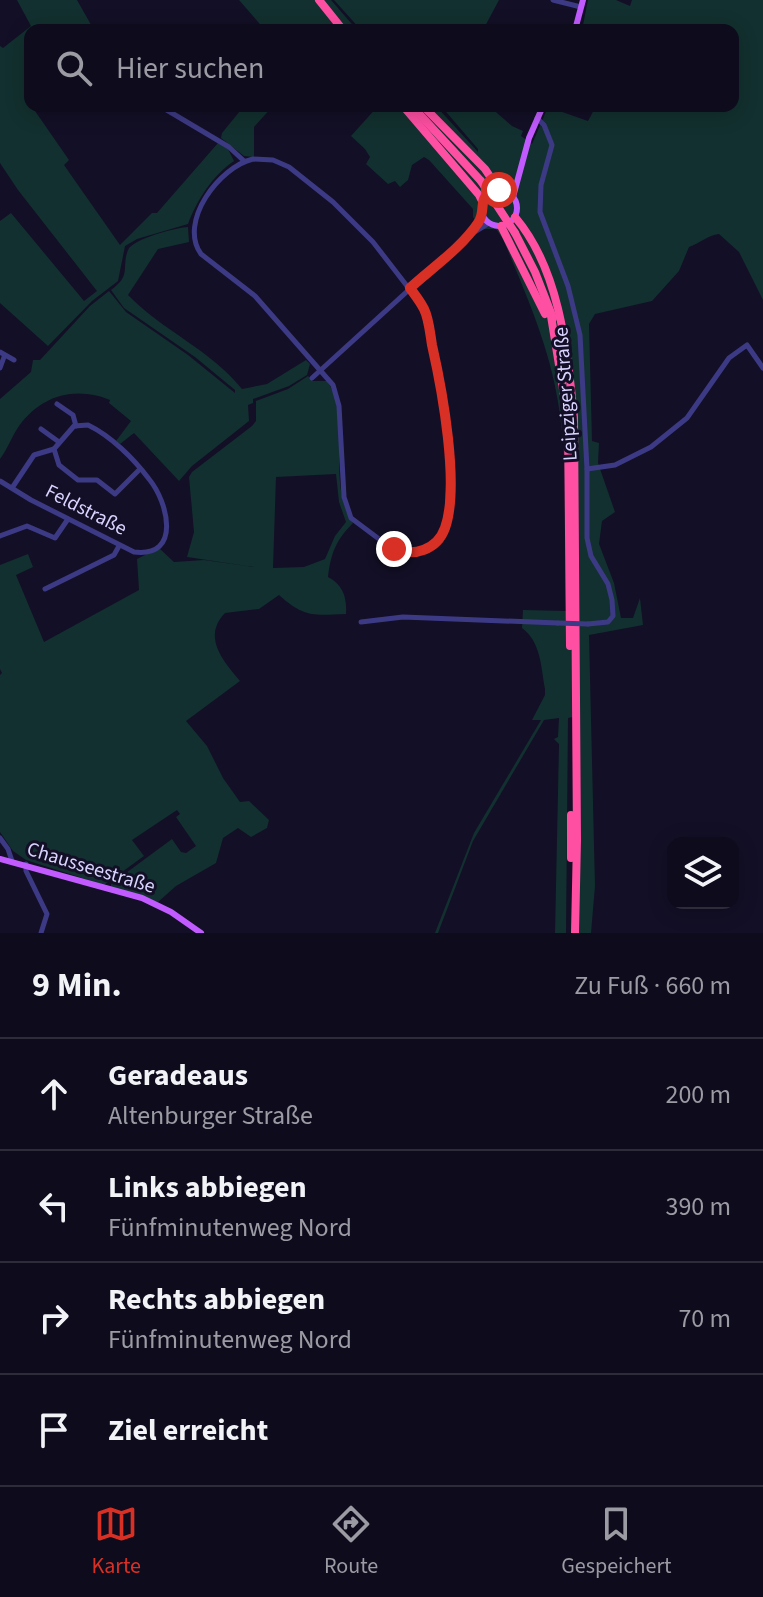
<!DOCTYPE html>
<html lang="de">
<head>
<meta charset="utf-8">
<style>
  body { margin:0; font-family:"Source Sans 3",sans-serif; background:#171425; color:#f1f3f6 }
  .controls { position:absolute; right:24px; bottom:24px; display:grid; overflow:hidden; border-radius:16px; box-shadow:0 4px 20px #0003 }
  .controls button { width:72px; height:72px; display:grid; place-items:center; padding:0; border:0; border-bottom:2px solid #2e2b3b; background:#0e0b1c; color:#f1f3f6; font:40px sans-serif }
  .stop { position:absolute; width:24px; height:24px; margin:-18px; border:6px solid #d93025; border-radius:50%; background:#fff }
  .stop.end { background:#d93025; border-color:#fff; box-shadow:0 2px 8px #0008 }
  .list { margin:0; padding:0; list-style:none }
  h2 { display:flex; justify-content:space-between; align-items:center; height:104px; margin:0; padding:0 32px; font-size:34px }
  h2 small { font-size:26px; font-weight:400; color:#9b9ba3 }
  .list li { display:grid; grid-template-columns:52px 1fr auto; gap:24px; align-items:center; box-sizing:border-box; height:112px; padding:0 32px; border-top:2px solid #2e2b3b }
  .list b { display:block; font-size:30px; white-space:nowrap }
  .list p { margin:0; font-size:26px; white-space:nowrap; color:#9b9ba3 }
  .list em { font-size:26px; font-style:normal; color:#9b9ba3 }
  .icon { flex:none; width:44px; height:44px; fill:none; stroke:currentColor; stroke-width:2; stroke-linecap:round; stroke-linejoin:round }
  .map { position:relative; flex:none; width:763px; height:933px; overflow:hidden }
  .search { position:absolute; background:#0e0b1c; box-shadow:0 4px 20px #0003; left:24px; right:24px; top:24px; height:88px; display:flex; align-items:center; gap:20px; box-sizing:border-box; padding:0 28px; border-radius:16px; color:#9b9ba3; font-size:30px }
  .sheet { height:552px; background:#0e0b1c }
  nav { display:flex; justify-content:space-around; align-items:center; box-sizing:border-box; height:112px; border-top:2px solid #2e2b3b; background:#0e0b1c; font-size:22px; color:#9b9ba3 }
  nav a { display:grid; justify-items:center; gap:4px }
  nav .on { color:#d93025 }
  .map>svg:first-child { display:block }
  .green { fill:#12302f; fill-rule:evenodd }
  .lines { fill:none; stroke-linecap:round; stroke-linejoin:round }
  .minor { stroke:#3d3a85; stroke-width:5 }
  .major { stroke:#c25bff; stroke-width:6 }
  .highway { stroke:#ff4fa3; stroke-width:8 }
  .minor-bridge { stroke:#3d3a85; stroke-width:5 }
  .highway-bridge { stroke:#ff4fa3; stroke-width:8 }
  .route { stroke:#d93025; stroke-width:10 }
  .labels { text-anchor:middle; dominant-baseline:central; stroke-width:6; stroke-linejoin:round; paint-order:stroke }
  .street-label { font-size:20px; fill:#d9d4ff; stroke:#130f26 }
</style>
</head>
<body>
<div class="map">
<svg width="763" height="933" viewBox="0 0 763 933">
  <rect width="100%" height="100%" fill="#130f26"/>
  <!-- green -->
  <g class="green">
    <path d="M17,0H77L94,30H30V47L25,52L26,98L69,160L64,165L120,245L152,213H157L218,143L228,149L234,161C213,175 197,200 188,224L137,239L125,246L118,281L92,301L48,346L0,303V221L11,213L84,301L97,291L18,190L0,163V46L3,48L31,26Z"/>
    <path d="M239,0H331L357,30H265Z"/>
    <path d="M334,0H499L483,30H361Z"/>
    <path d="M588,0H616L630,6L632,0H763V300L739,252L719,234C708,235 699,244 689,247L679,271L652,301L595,314L589,324L592,441L599,443L598,463L615,512L602,521L599,544L614,583L621,618H633L640,598L643,625L589,635L595,886L591,933H576L578,716L568,718L566,933H555L559,744L554,739L558,737L559,718L544,720L473,841L438,933H435L474,833L541,720H532L545,695V689C541,667 541,642 522,628L523,610L566,611C564,545 569,466 558,402C549,345 525,292 503,239L496,229H482L473,217V209L429,160L424,157L412,165L408,180L400,187L395,181L388,184L366,164L370,157L365,149L351,136L378,106H436L478,152V149L441,106H489L512,126L523,131L521,136L532,144L548,107L588,121L596,106H733V30H582Z"/>
    <path d="M244,106H273L254,127V157L244,156L221,138L222,133Z"/>
    <path d="M188,227L189,242L158,249L128,295C163,331 211,350 242,389L267,384L306,360L310,364L307,375L289,386L253,399V403L248,405L249,421L192,466L179,481L134,433L120,444L116,441L131,421L109,403L110,400C75,386 42,395 19,426C12,436 7,450 0,459V399L31,372L33,360H40L90,306L109,291L126,312L188,355L235,393V390L195,357L124,308L111,290C132,275 121,268 128,250C132,239 175,228 188,227Z"/>
    <path d="M308,376L313,381H327C353,417 325,484 353,523C336,540 331,553 328,577C343,585 347,597 346,614C312,615 305,618 279,595L259,609L225,613C202,637 223,661 240,681L186,721L207,746L223,778L240,802L249,801L269,820L267,828L251,837L238,828L223,838L216,863L176,886L158,902L111,887V884L172,839L181,852L186,853L196,846L176,817L180,814L177,810L132,840L144,856L104,885L26,860L13,851L0,832V675L2,673L0,669V565L28,554L33,567L16,575L44,642L139,590L137,559L159,548L174,562L204,560L254,567L187,557L194,532L189,477L192,472L252,426L256,421V401L288,389ZM336,474L339,502L346,522L335,536L325,559L304,567L273,568L276,477Z"/>
  </g>
  <g class="lines">
    <!-- minor -->
    <g class="minor">
      <path d="M553,0L581,7"/>
      <path d="M160,106L229,147L244,161"/>
      <path d="M537,118L544,125L552,145L541,185L540,212L568,286L580,335L587,469V538L591,556L608,584L612,600L613,616L608,622L588,624"/>
      <path d="M253,159L273,160L289,167L333,202L373,242L424,308L443,399L449,469L447,521L436,542L417,552H402L387,545L351,518L344,497L339,406L333,385L255,296L201,254C178,222 219,167 253,159Z"/>
      <path d="M471,232L482,213"/>
      <path d="M0,352L14,360"/>
      <path d="M0,368L4,357"/>
      <path d="M312,378L468,236L489,223"/>
      <path d="M57,404L73,415L76,426"/>
      <path d="M41,429L59,442"/>
      <path d="M54,449L59,465L78,480H97L115,494L140,469"/>
      <path d="M587,469L615,465L651,447L687,418L729,358L747,345L763,368"/>
      <path d="M0,481L31,500L134,552C182,558 168,502 149,479C134,459 111,436 88,425L74,426L54,449L34,455L12,488"/>
      <path d="M0,536L27,526L55,538L68,519"/>
      <path d="M45,589L114,555L119,546"/>
      <path d="M361,622L403,617L558,623"/>
      <path d="M0,838L8,849L12,861"/>
      <path d="M26,864V871L47,914L41,933"/>
    </g>
    <!-- major -->
    <g class="major">
      <path d="M575,30L583,0"/>
      <circle cx="499" cy="208" r="18"/>
      <path d="M513,197L529,138L543,106"/>
      <path d="M0,859L142,898L171,912L201,933"/>
    </g>
    <!-- highway -->
    <g class="highway">
      <path d="M319,0L343,30"/>
      <path d="M403,106L479,195L482,201"/>
      <path d="M412,106L481,181"/>
      <path d="M423,106L485,169L499,190"/>
      <path d="M515,217C560,270 567,350 574,417L577,840L575,933"/>
      <path d="M501,226L545,314"/>
      <path d="M515,233L535,272L553,318"/>
      <path d="M551,316L568,420L570,646"/>
      <path d="M571,815V858"/>
    </g>
    <!-- minor-bridge -->
    <path class="minor-bridge" d="M558,623L588,624"/>
    <!-- highway-bridge -->
    <path class="highway-bridge" d="M481,181L515,233"/>
  </g>
  <g class="lines">
    <!-- route -->
    <path class="route" d="M394,549C414,557 437,550 445,528C460,486 442,389 432,345C430,333 429,319 424,309C420,301 415,295 410,288C433,267 461,248 478,223C488,209 474,195 499,190"/>
  </g>
  <g class="labels">
    <!-- street labels -->
    <g class="street-label">
      <text transform="translate(566 394) rotate(-94)">Leipziger Straße</text>
      <text transform="translate(86 510) rotate(27)">Feldstraße</text>
      <text transform="translate(91 868) rotate(17)">Chausseestraße</text>
    </g>
  </g>
</svg>
<div class="controls">
<button><svg class="icon" aria-label="layers" viewBox="0 0 24 24"><path d="M12 4l9 5-9 5-9-5zM3 14l9 5 9-5"/></svg></button>
</div>
<div class="stop" style="left:499px;top:190px"></div>
<div class="stop end" style="left:394px;top:549px"></div>
<div class="search"><svg class="icon" aria-label="search" viewBox="0 0 24 24"><circle cx="10" cy="10" r="6"/><path d="M15 15l6 6"/></svg>Hier suchen</div>
</div>
<section class="sheet">
<h2>9 Min.<small>Zu Fuß · 660 m</small></h2>
<ul class="list">
<li><svg class="icon" aria-label="ahead" viewBox="0 0 24 24"><path d="M12 20V5M6 11l6-6 6 6"/></svg><div><b>Geradeaus</b><p>Altenburger Straße</p></div><em>200 m</em></li>
<li><svg class="icon" aria-label="left" viewBox="0 0 24 24"><path d="M17 20v-9H6M10 6l-5 5 5 5"/></svg><div><b>Links abbiegen</b><p>Fünfminutenweg Nord</p></div><em>390 m</em></li>
<li><svg class="icon" aria-label="right" viewBox="0 0 24 24"><path d="M7 20v-9h11M14 6l5 5-5 5"/></svg><div><b>Rechts abbiegen</b><p>Fünfminutenweg Nord</p></div><em>70 m</em></li>
<li><svg class="icon" aria-label="arrive" viewBox="0 0 24 24"><path d="M6 21V4h12l-3 4 3 4H6"/></svg><div><b>Ziel erreicht</b></div></li>
</ul>
</section>
<nav>
<a class="on"><svg class="icon" aria-label="map" viewBox="0 0 24 24"><path d="M3 6l6-2 6 2 6-2v14l-6 2-6-2-6 2zM9 4v14M15 6v14"/></svg>Karte</a>
<a><svg class="icon" aria-label="directions" viewBox="0 0 24 24"><path d="M12 3l9 9-9 9-9-9zM9 14v-3h6M13 9l2 2-2 2"/></svg>Route</a>
<a><svg class="icon" aria-label="saved" viewBox="0 0 24 24"><path d="M7 4h10v16l-5-4-5 4z"/></svg>Gespeichert</a>
</nav>
</body>
</html>
